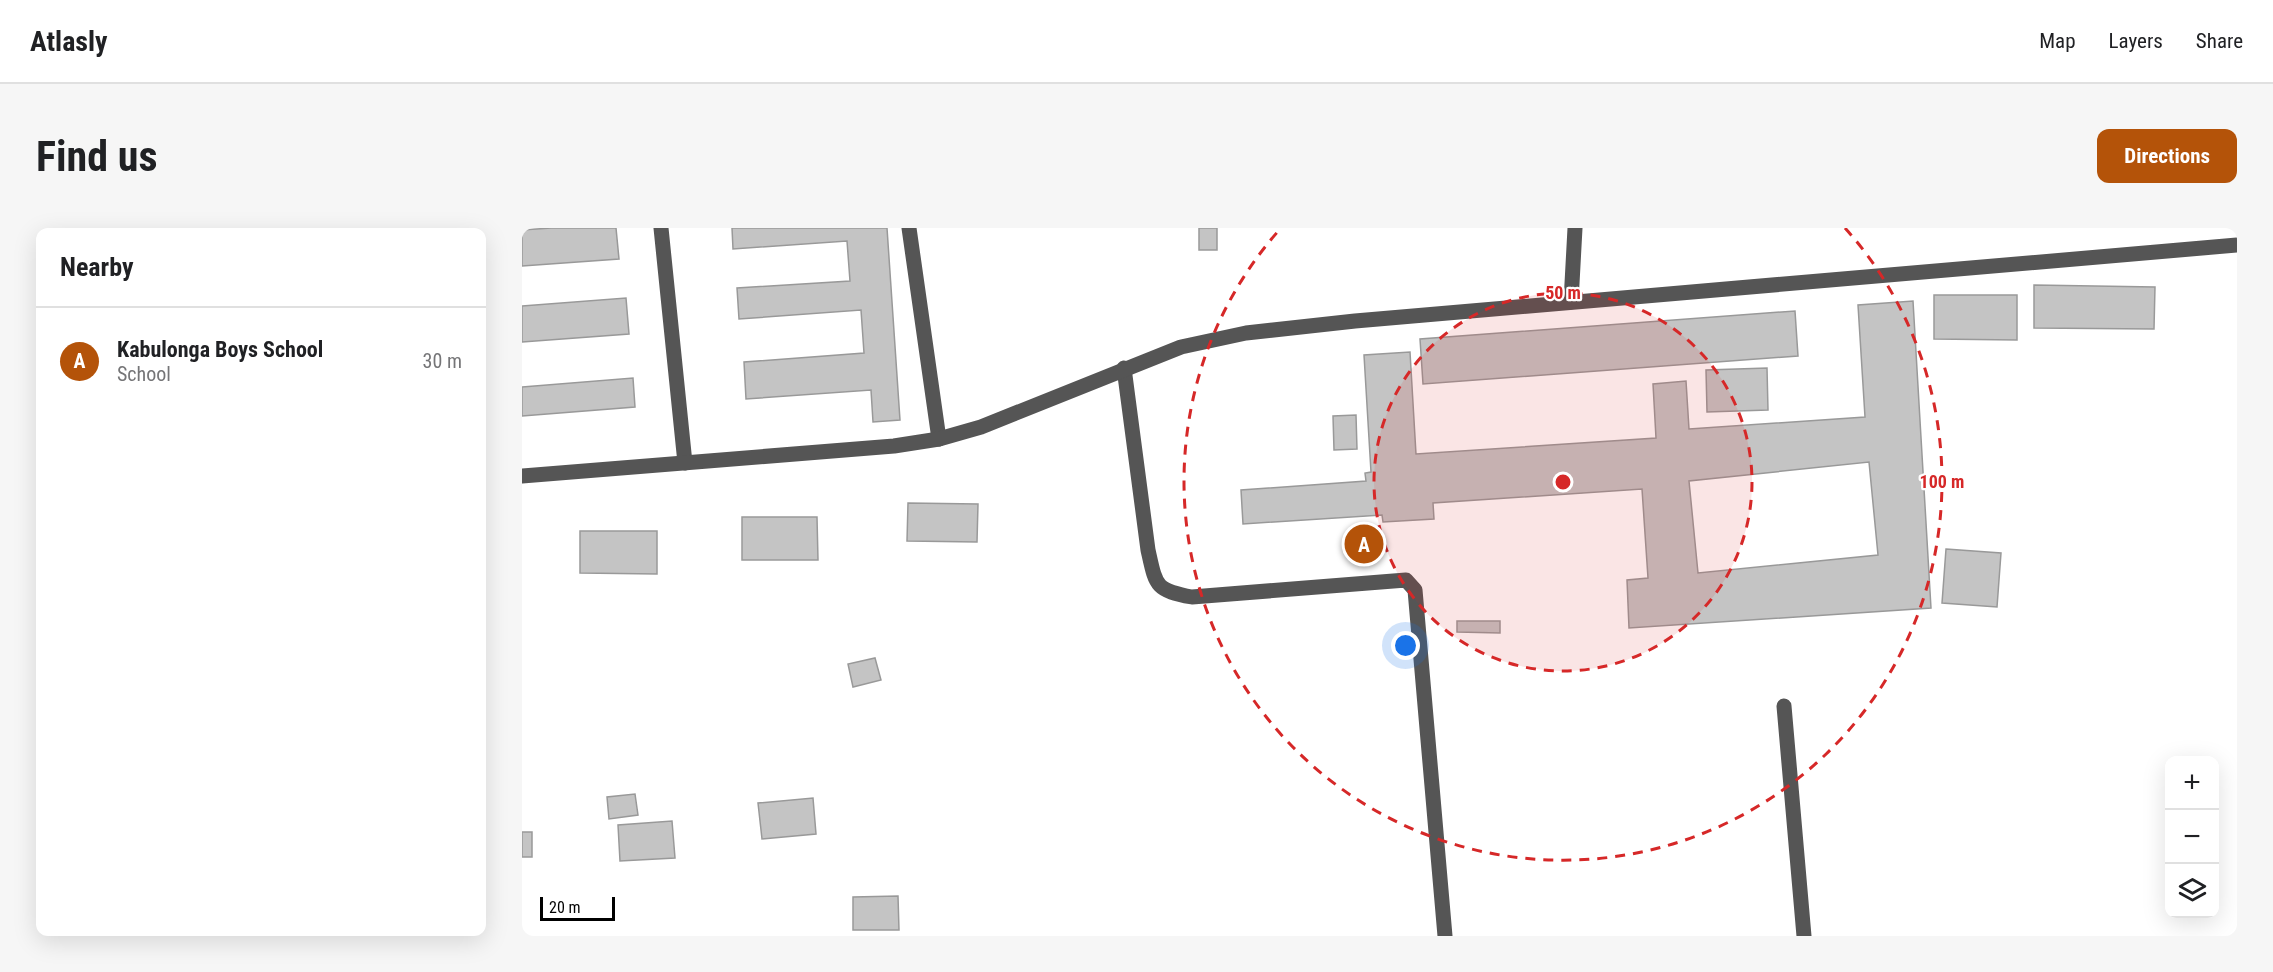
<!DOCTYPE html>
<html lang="en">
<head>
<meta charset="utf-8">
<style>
  body { margin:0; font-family:"Roboto Condensed",sans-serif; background:#f6f6f6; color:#202124 }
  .controls { position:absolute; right:18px; bottom:18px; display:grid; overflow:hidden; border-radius:12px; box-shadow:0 6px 24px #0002 }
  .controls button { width:54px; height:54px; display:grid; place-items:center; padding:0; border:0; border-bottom:2px solid #e0e0e0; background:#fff; color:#202124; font:30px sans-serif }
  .scale { position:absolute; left:18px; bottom:15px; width:75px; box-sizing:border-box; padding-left:6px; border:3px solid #000; border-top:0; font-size:16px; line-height:21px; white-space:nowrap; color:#000; -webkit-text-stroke:4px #fff; paint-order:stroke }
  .you { position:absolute; left:884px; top:418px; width:21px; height:21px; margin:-15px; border:4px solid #fff; border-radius:50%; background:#1a73e8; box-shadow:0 0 0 9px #1a73e833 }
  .badge { display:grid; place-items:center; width:39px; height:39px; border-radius:50%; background:#b45309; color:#fff; font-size:20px; font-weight:700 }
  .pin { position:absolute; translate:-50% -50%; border:3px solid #fff; box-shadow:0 2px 6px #0006 }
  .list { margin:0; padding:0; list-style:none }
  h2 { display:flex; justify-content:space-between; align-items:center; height:78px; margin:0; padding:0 24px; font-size:26px }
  h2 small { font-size:20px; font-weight:400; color:#757577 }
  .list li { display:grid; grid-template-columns:39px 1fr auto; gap:18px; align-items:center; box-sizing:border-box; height:108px; padding:0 24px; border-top:2px solid #e0e0e0 }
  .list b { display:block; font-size:22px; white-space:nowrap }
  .list p { margin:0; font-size:20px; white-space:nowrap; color:#757577 }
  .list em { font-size:20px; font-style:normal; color:#757577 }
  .icon { flex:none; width:33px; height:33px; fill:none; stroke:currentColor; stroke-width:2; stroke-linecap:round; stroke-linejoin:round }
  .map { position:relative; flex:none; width:1715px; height:708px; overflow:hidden; border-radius:12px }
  header { display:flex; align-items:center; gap:36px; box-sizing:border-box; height:84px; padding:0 30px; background:#fff; border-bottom:2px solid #e0e0e0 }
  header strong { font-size:28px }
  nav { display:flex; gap:33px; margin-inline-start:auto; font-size:21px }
  .intro { display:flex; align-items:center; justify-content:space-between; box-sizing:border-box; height:144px; padding:0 36px }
  h1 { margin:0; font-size:42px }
  .button { padding:15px 27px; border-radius:12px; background:#b45309; color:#fff; font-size:21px; font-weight:700 }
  main { display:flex; gap:36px; padding:0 36px }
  aside { flex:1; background:#fff; border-radius:12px; box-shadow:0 6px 24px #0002 }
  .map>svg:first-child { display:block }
  .building { fill:#c4c4c4; stroke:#999; stroke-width:1.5; fill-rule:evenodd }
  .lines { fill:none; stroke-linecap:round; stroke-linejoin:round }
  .minor { stroke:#555; stroke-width:15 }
  .ring { fill:none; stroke:#d62828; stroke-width:3; stroke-dasharray:10 8 }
  .centre { fill:#d62828; stroke:#fff; stroke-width:3 }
  .ring-label { font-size:18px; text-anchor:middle; font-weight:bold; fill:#d62828; stroke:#fff; stroke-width:4.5; stroke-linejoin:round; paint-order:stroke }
</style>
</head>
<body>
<header>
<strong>Atlasly</strong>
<nav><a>Map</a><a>Layers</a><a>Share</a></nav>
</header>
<div class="intro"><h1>Find us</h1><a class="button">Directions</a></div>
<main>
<aside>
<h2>Nearby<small></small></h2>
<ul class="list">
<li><span class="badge">A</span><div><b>Kabulonga Boys School</b><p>School</p></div><em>30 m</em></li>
</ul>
</aside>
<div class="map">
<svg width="1715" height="708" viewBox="0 0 1715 708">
  <rect width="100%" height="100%" fill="#fff"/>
  <!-- building -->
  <g class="building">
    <path d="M29,0H94L97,31L0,38V2Z"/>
    <path d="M210,0H365L378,192L351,194L349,162L224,171L222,134L342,125L339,82L217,91L215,60L328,53L325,13L211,21Z"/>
    <rect x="677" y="0" width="18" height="22"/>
    <path d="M1512,57L1633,59L1632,101L1512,100Z"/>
    <path d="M1412,67H1495V112L1412,111Z"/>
    <path d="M104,70L107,106L0,114V78Z"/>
    <path d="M1391,73L1409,380L1107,400L1105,352L1126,350L1120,261L911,275L912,291L861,294L860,287L721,296L719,262L844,253L843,245L849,244L842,127L888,124L894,226L1134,210L1131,156L1164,153L1167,201L1343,189L1336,77ZM1347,234L1356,327L1176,345L1167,253Z"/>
    <path d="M1273,83L1276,128L901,156L898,111Z"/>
    <path d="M1245,140L1246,182L1185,184L1184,142Z"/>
    <path d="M111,150L113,179L0,188V159Z"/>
    <path d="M834,187L835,221L812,222L811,188Z"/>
    <path d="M386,275L456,276L455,314L385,313Z"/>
    <path d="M220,289H295L296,332H220Z"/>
    <path d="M58,303H135V346L58,345Z"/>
    <path d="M1424,321L1479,325L1475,379L1420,375Z"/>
    <path d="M935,393H978V405L935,404Z"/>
    <path d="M353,430L359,452L331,459L326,436Z"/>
    <path d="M113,566L116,587L87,591L85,569Z"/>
    <path d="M291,570L294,606L240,611L236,575Z"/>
    <path d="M150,593L153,630L98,633L96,597Z"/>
    <rect x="0" y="604" width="10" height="25"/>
    <path d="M376,668L377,702H331V669Z"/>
  </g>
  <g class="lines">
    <!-- minor -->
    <g class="minor">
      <path d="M139,0L163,235"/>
      <path d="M387,0L417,211"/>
      <path d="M1049,74L1053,0"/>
      <path d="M602,140L626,322C634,358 633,362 670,369L884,352L893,362L923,708"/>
      <path d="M0,248L372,218L417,211L459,199L659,119L724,105L833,93L1715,17"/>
      <path d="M1262,478L1282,708"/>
    </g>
  </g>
  <!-- distance rings -->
  <circle cx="1041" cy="254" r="189" fill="#d62828" fill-opacity=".12"/>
  <g class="ring">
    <circle cx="1041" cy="254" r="189"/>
    <path d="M1323 0A379 379 0 1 1 759 0"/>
  </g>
  <circle cx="1041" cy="254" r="9" class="centre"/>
  <g class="ring-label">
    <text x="1041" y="71">50 m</text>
    <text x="1420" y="260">100 m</text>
  </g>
</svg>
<div class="controls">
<button>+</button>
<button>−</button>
<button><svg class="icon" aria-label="layers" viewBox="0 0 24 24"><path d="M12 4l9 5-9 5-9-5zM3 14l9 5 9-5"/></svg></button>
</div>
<div class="scale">20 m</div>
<div class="you"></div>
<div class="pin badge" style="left:842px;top:316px">A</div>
</div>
</main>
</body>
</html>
